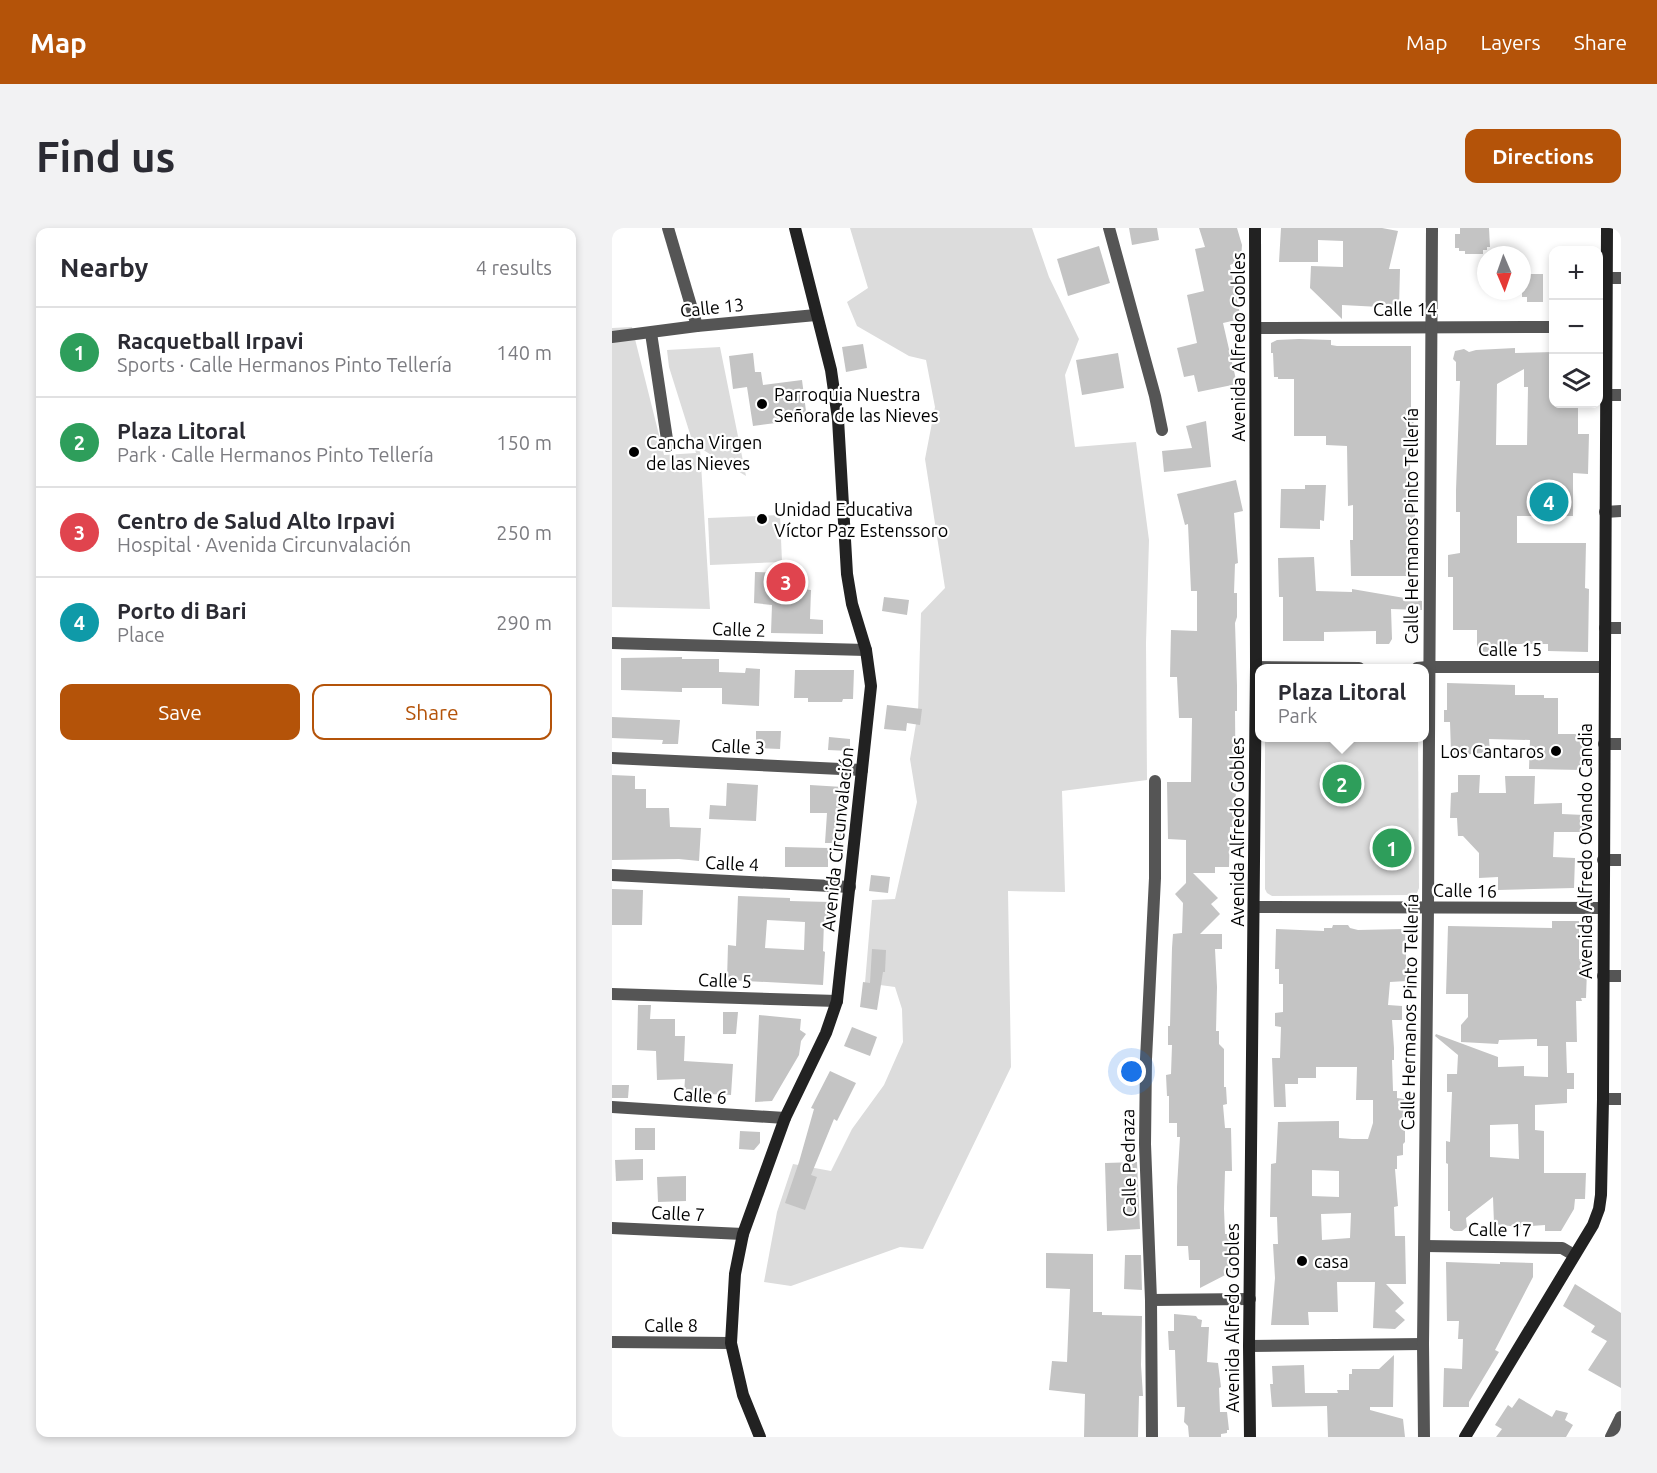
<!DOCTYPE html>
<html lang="en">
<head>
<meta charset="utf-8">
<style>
  body { margin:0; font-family:Ubuntu,sans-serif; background:#f2f2f3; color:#2b2b33 }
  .controls { position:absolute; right:18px; top:18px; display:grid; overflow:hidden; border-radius:12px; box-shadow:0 3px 9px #0003 }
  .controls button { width:54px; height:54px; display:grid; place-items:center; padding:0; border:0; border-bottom:2px solid #e1e1e2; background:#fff; color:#2b2b33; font:30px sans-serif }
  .compass { position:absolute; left:865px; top:18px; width:54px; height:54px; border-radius:50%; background:#fff; box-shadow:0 3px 9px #0003; rotate:178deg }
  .you { position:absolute; left:520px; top:844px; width:21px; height:21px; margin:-15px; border:4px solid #fff; border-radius:50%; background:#1a73e8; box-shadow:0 0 0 9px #1a73e833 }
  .badge { display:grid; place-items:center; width:39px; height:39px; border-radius:50%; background:#b45309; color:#fff; font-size:20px; font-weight:700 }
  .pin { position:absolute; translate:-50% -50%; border:3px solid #fff; box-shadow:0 2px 6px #0006 }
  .popup { position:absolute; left:643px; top:436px; width:174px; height:78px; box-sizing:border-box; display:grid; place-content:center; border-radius:12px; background:#fff; filter:drop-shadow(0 2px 4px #0005); font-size:20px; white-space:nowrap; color:#7c7c81 }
  .popup b { font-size:22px; color:#2b2b33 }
  .popup::after { content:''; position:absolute; left:50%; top:100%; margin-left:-12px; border:12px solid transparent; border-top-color:#fff }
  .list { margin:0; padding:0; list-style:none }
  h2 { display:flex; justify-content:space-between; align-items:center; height:78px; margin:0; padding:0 24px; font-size:26px }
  h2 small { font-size:20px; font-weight:400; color:#7c7c81 }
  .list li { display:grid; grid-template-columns:39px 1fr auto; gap:18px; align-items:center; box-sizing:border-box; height:90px; padding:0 24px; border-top:2px solid #e1e1e2 }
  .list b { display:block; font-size:22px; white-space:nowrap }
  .list p { margin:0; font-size:20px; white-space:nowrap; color:#7c7c81 }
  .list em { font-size:20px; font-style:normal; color:#7c7c81 }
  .actions { display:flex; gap:12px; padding:18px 24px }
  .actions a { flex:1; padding:14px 0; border:2px solid #b45309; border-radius:12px; text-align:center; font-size:21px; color:#b45309 }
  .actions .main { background:#b45309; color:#fff }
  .icon { flex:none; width:33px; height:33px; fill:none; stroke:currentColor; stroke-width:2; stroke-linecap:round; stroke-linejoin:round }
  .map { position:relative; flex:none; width:1009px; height:1209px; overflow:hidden; border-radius:12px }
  header { display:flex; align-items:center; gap:36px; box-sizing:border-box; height:84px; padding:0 30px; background:#b45309; color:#fff }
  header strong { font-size:28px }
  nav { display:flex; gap:33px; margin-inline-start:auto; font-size:21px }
  .intro { display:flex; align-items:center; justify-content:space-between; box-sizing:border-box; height:144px; padding:0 36px }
  h1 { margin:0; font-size:42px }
  .button { padding:15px 27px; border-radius:12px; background:#b45309; color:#fff; font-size:21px; font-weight:700 }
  main { display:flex; gap:36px; padding:0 36px }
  aside { flex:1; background:#fff; border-radius:12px; box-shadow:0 3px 9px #0003 }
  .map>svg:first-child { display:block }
  .green { fill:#dcdcdc }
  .building { fill:#c4c4c4; fill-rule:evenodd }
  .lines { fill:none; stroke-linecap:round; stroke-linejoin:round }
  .street { stroke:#555; stroke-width:12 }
  .secondary { stroke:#222; stroke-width:12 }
  .poi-dot { fill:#000; stroke:#fff; stroke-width:2 }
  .labels { text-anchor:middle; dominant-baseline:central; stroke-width:4.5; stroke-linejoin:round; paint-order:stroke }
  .street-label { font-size:18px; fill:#000; stroke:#fff }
  .poi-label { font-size:18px; fill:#000; stroke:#fff; text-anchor:start }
</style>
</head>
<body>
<header>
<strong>Map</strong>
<nav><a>Map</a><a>Layers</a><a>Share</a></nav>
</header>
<div class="intro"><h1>Find us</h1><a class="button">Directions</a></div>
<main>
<aside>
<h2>Nearby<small>4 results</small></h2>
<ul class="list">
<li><span class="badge" style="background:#2e9e5b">1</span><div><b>Racquetball Irpavi</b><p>Sports · Calle Hermanos Pinto Tellería</p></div><em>140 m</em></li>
<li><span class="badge" style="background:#2e9e5b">2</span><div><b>Plaza Litoral</b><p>Park · Calle Hermanos Pinto Tellería</p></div><em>150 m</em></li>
<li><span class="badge" style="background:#e0444e">3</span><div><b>Centro de Salud Alto Irpavi</b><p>Hospital · Avenida Circunvalación</p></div><em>250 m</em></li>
<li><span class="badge" style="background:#0f9aa8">4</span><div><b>Porto di Bari</b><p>Place</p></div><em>290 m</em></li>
</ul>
<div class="actions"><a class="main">Save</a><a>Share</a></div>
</aside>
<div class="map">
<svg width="1009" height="1209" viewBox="0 0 1009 1209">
  <rect width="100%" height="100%" fill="#fff"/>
  <!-- green -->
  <g class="green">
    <path d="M238,0H420L437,49L467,111L453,147L463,219L524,214L537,312L534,415L535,552L450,563L453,664L396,663L399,839L311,1021L288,1019L179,1058L152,1054L165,984L181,936L219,943L240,901L272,857L291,814L290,781L283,759L253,755L260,672L283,671L305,574L298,531L306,484L309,385L333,360L313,231L323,179L314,132L297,128L245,98L235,74L256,60Z"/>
    <path d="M20,99L52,227L84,225L57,139L55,122L108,119L134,248L88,220L98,381L0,379V100Z"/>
    <path d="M168,287L170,334L98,337L96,290Z"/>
    <path d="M653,510H806L807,660L805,665L800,667L660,668L655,665L653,661Z"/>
  </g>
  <!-- building -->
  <g class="building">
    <path d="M517,0H545L547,12L520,17Z"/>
    <path d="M587,0H625L630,17L629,32L618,37L629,91L611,95L625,156L586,164L582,147L572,149L565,120L585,115L575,67L592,63L583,21L593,19Z"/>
    <path d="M669,0H770L786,3L777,41H788L787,80L730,77V91L698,60L699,38L731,39V13L706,12V34H667Z"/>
    <path d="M848,0H877L878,19H875V22H871V26H853V23H847V20H843V6H848Z"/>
    <path d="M487,18L498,55L456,68L445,31Z"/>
    <path d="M915,46H931V74H915V69H910V52H915Z"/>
    <path d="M687,111L719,112V117L725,118H799V182L802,183L801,208H798V258H803V291H796L799,348H739L738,312H741V277L736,278L735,218L714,217V208H682V151H666V149H662L661,125H659V115L665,112Z"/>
    <path d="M251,116L255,140L234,144L230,119Z"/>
    <path d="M903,120V125L942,124V176H966V206H977L976,246L961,245V288H905V315H974L973,360L977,361L976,424L936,423V416H902V423L865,424V402H841V349H836V327L848,325V284H844V262L848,153H844V134L841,131L843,123L852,121L857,124L864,122ZM912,141V159H916L915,217H884L885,156Z"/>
    <path d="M141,125L143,144H149L151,157L190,152L195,191L141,198L135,159L121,161L117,128Z"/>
    <path d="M506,125L512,160L470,167L464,132Z"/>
    <path d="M594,193L599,239L552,244L550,223L580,220L574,198Z"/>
    <path d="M624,252L631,283L622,285L626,335L623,336L622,365H625V389L623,395L625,458V483H623L624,599H618L617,639H603V645H581L606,670L599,676L608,686L588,706H610V721H603L605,759L604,803H607V816L612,821V859H614L615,876L611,877L613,900H619L620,943H613L612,981L613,1006H617L619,1044L588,1060V1032H577L576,1018H565V959L568,909H565V895H557V868H555L554,847L559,846L560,817H556V798H558L560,720L561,706L570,705L571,675L563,666L574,655V612L556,611L555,554H579L580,490H567L565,449H558L559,402L585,403V363H579L576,296L573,297L565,266Z"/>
    <path d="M693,257H714L712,293L708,292V301L668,300L669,261H693Z"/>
    <path d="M702,329L704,363L740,364V361L810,373V382L779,381L780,411L777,416H764V403L712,404V413H671V369H667L666,330Z"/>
    <path d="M143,344L189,345V361L199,362L198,391L211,392V406L159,405L160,377L142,375Z"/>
    <path d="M272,369L297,372L295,387L270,383Z"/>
    <path d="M70,429V431H107V444L133,445L134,440L148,441L147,478L110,476V460H70V464L9,462V430Z"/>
    <path d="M183,442H242L241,471H231L230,474H196V470H182Z"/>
    <path d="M835,455L903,457V467H932V470H946V506H971L970,542L917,541L918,512L877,511L878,524L842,528V524H839L838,494H832V482H835Z"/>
    <path d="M275,477L310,481L308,497L295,495L294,503L272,501Z"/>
    <path d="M0,489L68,492L66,516H50L51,512L0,510Z"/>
    <path d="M144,503H169L168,521L144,520Z"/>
    <path d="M217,509L238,511V523L216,522Z"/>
    <path d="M0,547L23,548V561H34V580H57L58,599L89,600L87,633L67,631L0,632Z"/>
    <path d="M846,547H868L867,565H894L893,548H923L922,576L950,575V586L972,587V604H942L941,629L963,630L962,660L886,662V649L867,650V625L851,608H846L845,590H838L839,565L846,564Z"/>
    <path d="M115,555L146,557L144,593L97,591L98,577L114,578Z"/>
    <path d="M198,557L231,559L229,615H213L215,585H198Z"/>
    <path d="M173,619L216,620V639H173Z"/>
    <path d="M259,647L278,649L276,665L257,663Z"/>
    <path d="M0,661L31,662L30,697H0Z"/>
    <path d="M126,668L178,670V673L218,674L217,693H212L211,723L213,724L211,757L115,752L116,717L124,718ZM155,692L193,694L192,722L153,720Z"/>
    <path d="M940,693H967V731H969V742H975L974,770H969L970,773H964L965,814H954L955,845H962V861H955V875L923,877V902L932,903V945H974L973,971H963L962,981L949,1003H933V997L906,999L882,996L881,969L854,990L855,999L850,1003H842L838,1000V983H836V936L834,935V913L838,914L840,864H835V846H845L846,827L823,808L824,806L886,829V839L912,838V848L936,849V818H925V811L887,812L886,816L849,814V797L856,789V766H834L836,698L940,700ZM906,896L907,931L878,929V897Z"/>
    <path d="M721,697H736L738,700L746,702L793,701L795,753L778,754L776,777L790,778V792H780L782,820V832H780L781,863H785V870L792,871L791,889L787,893L793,900V914L791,916V927L785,928V941H783L786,978L782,979L783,1008H793L794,1056H774L792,1075L783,1083L793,1092L783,1101L761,1100L763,1054H725L726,1084H696L697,1097H659L663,1050L661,1016H666L665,989H658L659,936L664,935L666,894L727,893V910L740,911H756L761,895V872H744L745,839H704V850H686V856H673L674,879H662L660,830H668L669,799L663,798V785L671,784V756H667V741H663L664,701L712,703V700H720ZM700,942L727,943V969L700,968ZM739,985L738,1010L710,1012L709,986Z"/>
    <path d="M260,721L274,722L273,744H271L265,782L248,779L251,754L258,755Z"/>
    <path d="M26,777H39L38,791H63V808H73L72,833L121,836L119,867L72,865L73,851L45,852L44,823L25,822Z"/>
    <path d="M111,784H126L124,806H111Z"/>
    <path d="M147,787L189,791L188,802L194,806L189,813L187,827L160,873L143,874Z"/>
    <path d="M240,799L265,809L258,828L232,818Z"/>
    <path d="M218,843L244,855L225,893L222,891L199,947L205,949L193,982L173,975L187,934L202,881L199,880Z"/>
    <path d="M0,857H17L16,870H0Z"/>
    <rect x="23" y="900" width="20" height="22"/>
    <path d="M128,903L148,904V915L142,922L127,921Z"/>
    <path d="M31,931V952L4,953L3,932Z"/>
    <path d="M525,934L528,1001L495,1003L493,935Z"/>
    <path d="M74,948V973L46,974L45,949Z"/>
    <path d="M434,1025L481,1026V1084H490V1087L530,1088L529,1137L531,1168H527L526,1209H472L473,1166L437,1162L440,1133L455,1134L458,1061L434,1060Z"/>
    <path d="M513,1027H529L530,1062L512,1061Z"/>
    <path d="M834,1034L888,1036V1034L921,1035V1049L883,1122L887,1124L857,1174V1179H831L832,1140L850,1141L851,1111H846L847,1093H835Z"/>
    <path d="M963,1056L1009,1085V1160L976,1142L995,1113L979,1104L983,1098L951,1078Z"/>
    <path d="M562,1086L584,1088L586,1091L590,1092L589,1099H597L595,1134L606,1135L609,1159L607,1160L608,1184H615L617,1202H615V1205L609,1206V1209H577L576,1198L572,1194L573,1179H565L563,1122H557L556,1103H562Z"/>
    <path d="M782,1127L781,1179H758V1182L791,1191L793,1209H716L715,1178L660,1179L658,1156H661L660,1138L692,1137L693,1165H726L725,1162H737V1146H740V1141H767Z"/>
    <path d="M907,1170L940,1189L944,1182L956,1185L953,1192L961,1197L954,1209H884L890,1201L883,1197L896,1177L900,1180Z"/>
  </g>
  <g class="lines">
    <!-- street -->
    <g class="street">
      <path d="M56,0L85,98"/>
      <path d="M497,0L543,168L550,202"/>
      <path d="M994,50H1009"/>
      <path d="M645,100L942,99"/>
      <path d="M39,105L56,218"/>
      <path d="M0,109L85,98L204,87"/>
      <path d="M993,167H1009"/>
      <path d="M993,284L1009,283"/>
      <path d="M993,400H1009"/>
      <path d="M0,415L254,422"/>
      <path d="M644,439L747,440"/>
      <path d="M805,440L816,439H992"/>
      <path d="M992,516H1009"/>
      <path d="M0,530L250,542"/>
      <path d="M991,632H1009"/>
      <path d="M0,647L238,659"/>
      <path d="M643,679L991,680"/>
      <path d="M991,748H1009"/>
      <path d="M0,766L225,773"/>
      <path d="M991,871H1009"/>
      <path d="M0,879L173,890"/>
      <path d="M0,1000L131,1006"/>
      <path d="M813,1018L950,1020L962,1027"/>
      <path d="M539,1072L638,1071"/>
      <path d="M0,1114L119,1115"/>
      <path d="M637,1118L811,1116"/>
      <path d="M540,1209L539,1072L533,916L534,831L543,650V553"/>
      <path d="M812,1209L811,1116L816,680L820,0"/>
      <path d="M999,1209L1009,1189"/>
    </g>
    <!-- secondary -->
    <g class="secondary">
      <path d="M148,1209L131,1167L119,1115L123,1046L131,1006L173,890L214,805L225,773L259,458L254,422L240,376L235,346L226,191L219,142L183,0"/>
      <path d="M638,1209L637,1118L644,439L643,0"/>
      <path d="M853,1209L981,997L987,981L989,967L991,871L995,0"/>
    </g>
  </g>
  <!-- markers -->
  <g class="poi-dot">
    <circle cx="150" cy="176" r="6"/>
    <circle cx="22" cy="224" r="6"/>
    <circle cx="150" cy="291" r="6"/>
    <circle cx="944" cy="523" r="6"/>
    <circle cx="690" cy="1033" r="6"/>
  </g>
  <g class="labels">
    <!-- street labels -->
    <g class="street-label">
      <text transform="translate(100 79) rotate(-6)">Calle 13</text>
      <text x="793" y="81">Calle 14</text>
      <text transform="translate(626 119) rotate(-90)">Avenida Alfredo Gobles</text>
      <text transform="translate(799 298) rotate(-90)">Calle Hermanos Pinto Tellería</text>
      <text transform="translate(127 401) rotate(2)">Calle 2</text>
      <text x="898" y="421">Calle 15</text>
      <text transform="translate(126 518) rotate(3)">Calle 3</text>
      <text transform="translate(625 604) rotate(-90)">Avenida Alfredo Gobles</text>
      <text transform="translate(225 611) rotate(-84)">Avenida Circunvalación</text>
      <text transform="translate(973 623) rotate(-90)">Avenida Alfredo Ovando Candia</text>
      <text transform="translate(120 635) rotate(3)">Calle 4</text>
      <text transform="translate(853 662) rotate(1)">Calle 16</text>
      <text transform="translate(113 752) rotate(2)">Calle 5</text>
      <text transform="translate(797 784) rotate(-89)">Calle Hermanos Pinto Tellería</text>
      <text transform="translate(88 867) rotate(4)">Calle 6</text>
      <text transform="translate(516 935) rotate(-91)">Calle Pedraza</text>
      <text transform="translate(66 985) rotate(3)">Calle 7</text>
      <text transform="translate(888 1001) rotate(1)">Calle 17</text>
      <text transform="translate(620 1090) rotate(-90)">Avenida Alfredo Gobles</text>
      <text x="59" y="1097">Calle 8</text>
    </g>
    <!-- poi labels -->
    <g class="poi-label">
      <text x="162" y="166">Parroquia Nuestra<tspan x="162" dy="21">Señora de las Nieves</tspan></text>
      <text x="34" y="214">Cancha Virgen<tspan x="34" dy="21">de las Nieves</tspan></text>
      <text x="162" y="281">Unidad Educativa<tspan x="162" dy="21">Víctor Paz Estenssoro</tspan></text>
      <text x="932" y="523" text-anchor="end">Los Cantaros</text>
      <text x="702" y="1033">casa</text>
    </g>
  </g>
</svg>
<div class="controls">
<button>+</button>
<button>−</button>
<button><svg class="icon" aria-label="layers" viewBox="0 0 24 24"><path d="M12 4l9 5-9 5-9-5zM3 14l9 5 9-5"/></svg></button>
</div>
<svg class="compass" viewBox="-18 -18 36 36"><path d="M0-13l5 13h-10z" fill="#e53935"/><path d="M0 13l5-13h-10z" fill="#7c7c81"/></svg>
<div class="you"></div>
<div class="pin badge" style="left:780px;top:620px;background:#2e9e5b">1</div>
<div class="pin badge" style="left:730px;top:556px;background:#2e9e5b">2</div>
<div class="popup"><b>Plaza Litoral</b>Park</div>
<div class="pin badge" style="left:174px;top:354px;background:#e0444e">3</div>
<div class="pin badge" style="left:937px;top:274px;background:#0f9aa8">4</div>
</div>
</main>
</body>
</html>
